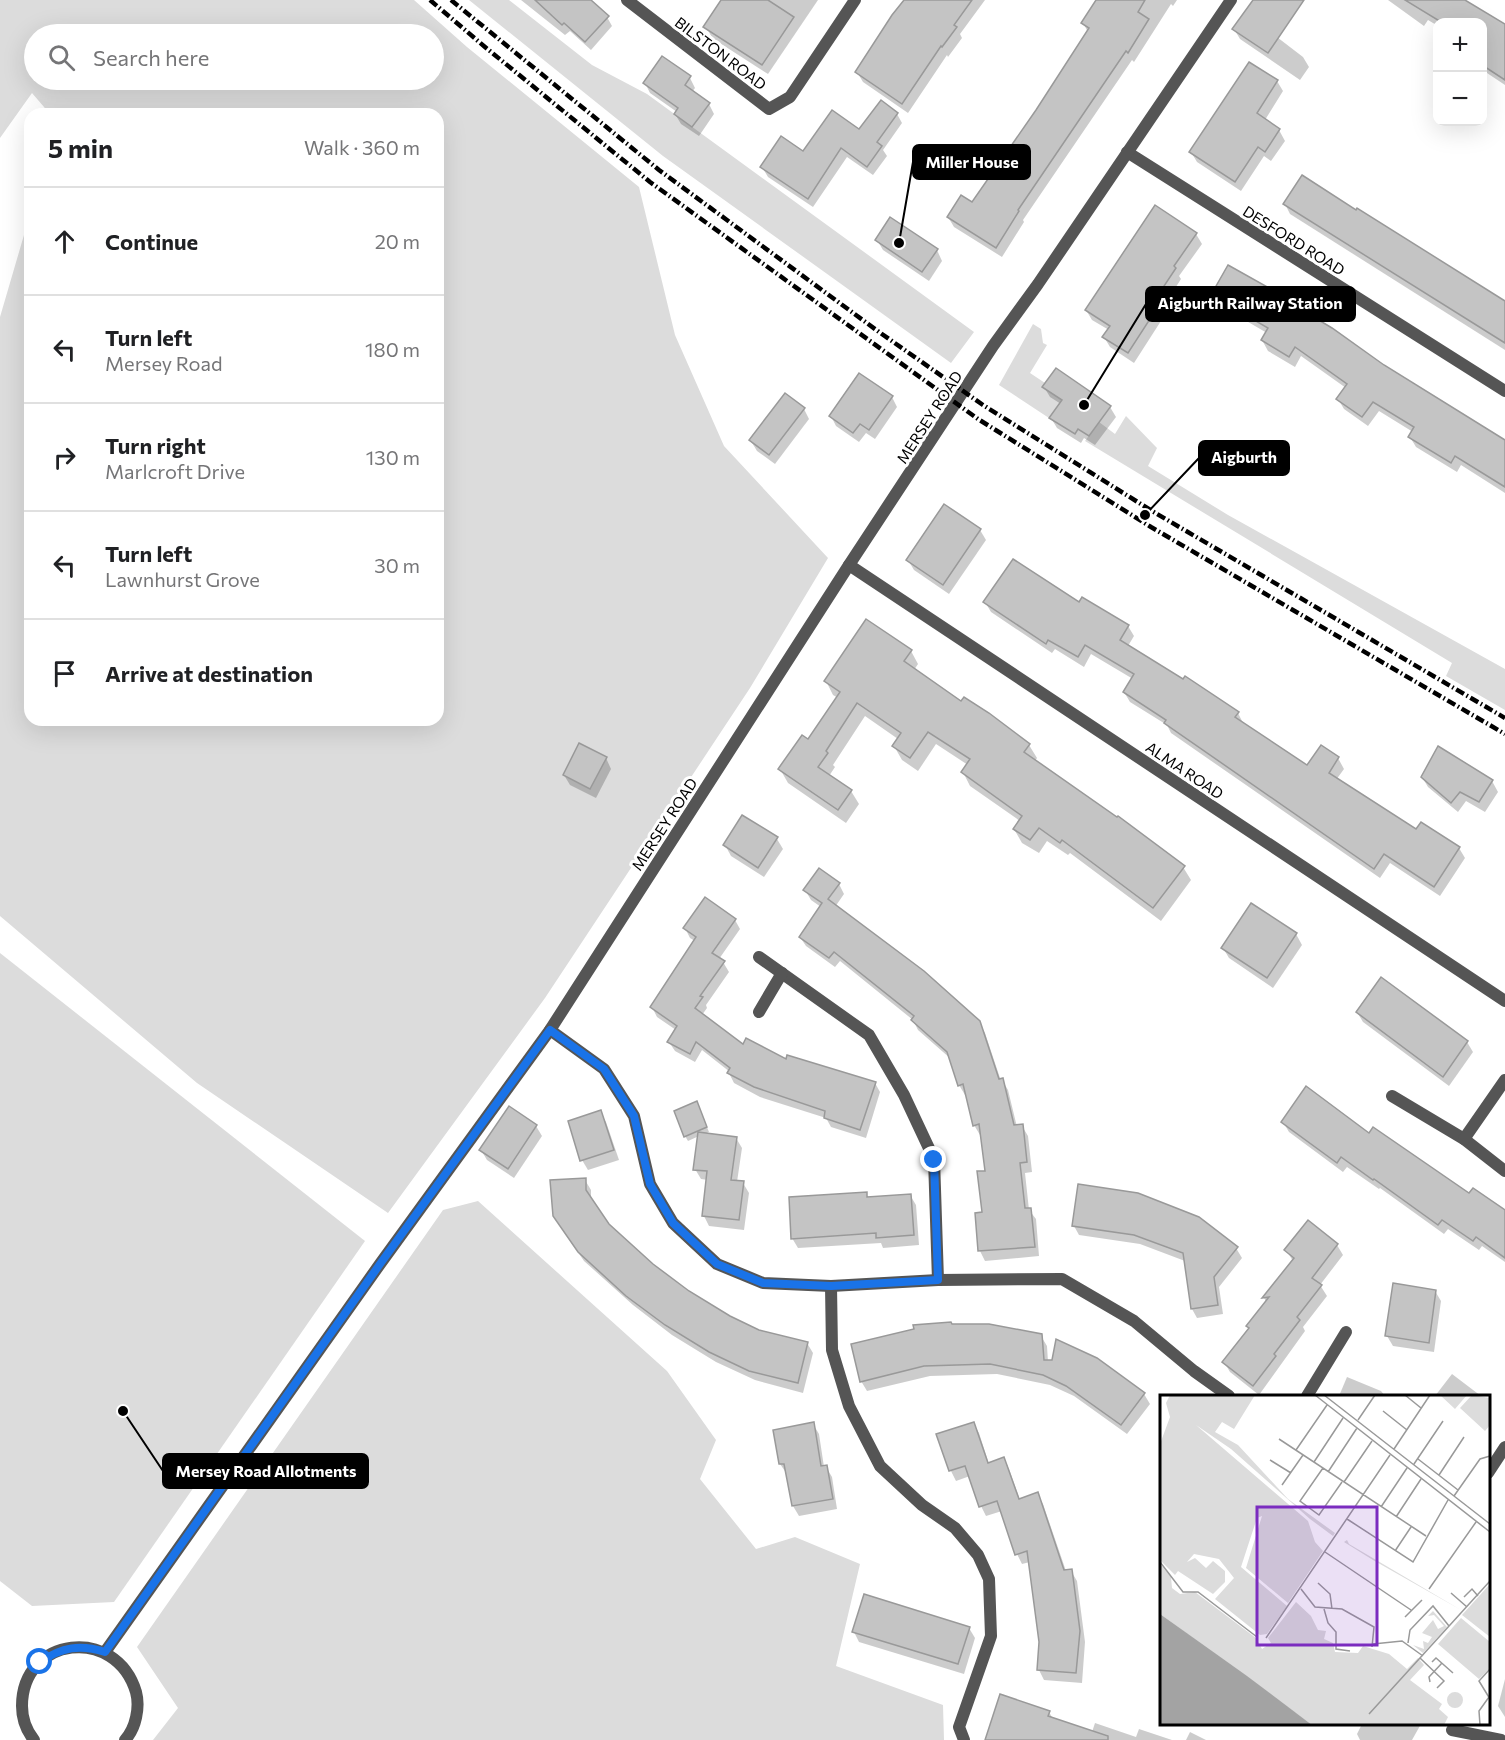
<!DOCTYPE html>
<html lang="en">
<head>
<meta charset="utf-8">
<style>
  body { margin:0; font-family:Commissioner,sans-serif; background:#f6f6f6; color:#202124 }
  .controls { position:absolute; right:18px; top:18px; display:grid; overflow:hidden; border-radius:12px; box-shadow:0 6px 24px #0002 }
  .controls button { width:54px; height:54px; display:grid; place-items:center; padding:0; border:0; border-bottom:2px solid #e0e0e0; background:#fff; color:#202124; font:30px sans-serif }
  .stop { position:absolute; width:18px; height:18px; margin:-14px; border:4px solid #1a73e8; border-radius:50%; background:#fff }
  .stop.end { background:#1a73e8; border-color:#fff; box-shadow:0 2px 6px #0008 }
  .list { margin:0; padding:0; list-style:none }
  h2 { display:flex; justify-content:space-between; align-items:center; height:78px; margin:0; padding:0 24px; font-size:26px }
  h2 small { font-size:20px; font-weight:400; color:#757577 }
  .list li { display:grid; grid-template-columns:39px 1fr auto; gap:18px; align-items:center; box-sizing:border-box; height:108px; padding:0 24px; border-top:2px solid #e0e0e0 }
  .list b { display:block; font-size:22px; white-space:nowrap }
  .list p { margin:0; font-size:20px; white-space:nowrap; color:#757577 }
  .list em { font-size:20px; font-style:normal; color:#757577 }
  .icon { flex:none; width:33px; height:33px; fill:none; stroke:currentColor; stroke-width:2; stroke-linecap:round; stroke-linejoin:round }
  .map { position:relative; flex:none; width:1505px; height:1740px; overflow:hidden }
  .search { position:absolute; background:#fff; box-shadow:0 6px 24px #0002; left:24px; top:24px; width:420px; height:66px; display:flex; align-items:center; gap:15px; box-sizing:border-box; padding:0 21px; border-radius:33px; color:#757577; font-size:22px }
  .panel { position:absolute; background:#fff; box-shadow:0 6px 24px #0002; left:24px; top:108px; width:420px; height:618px; border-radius:18px }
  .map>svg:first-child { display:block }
  .green { fill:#dcdcdc; fill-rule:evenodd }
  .shadow { fill:#0003 }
  .building { fill:#c4c4c4; stroke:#999; stroke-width:1.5 }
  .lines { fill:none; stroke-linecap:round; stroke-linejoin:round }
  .street { stroke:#555; stroke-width:12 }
  .rail { stroke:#000; stroke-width:4.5; stroke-dasharray:9 3 1.5 3; stroke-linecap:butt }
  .route { stroke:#1a73e8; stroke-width:8 }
  .labels { text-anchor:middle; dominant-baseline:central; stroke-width:6; stroke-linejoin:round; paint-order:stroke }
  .street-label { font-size:15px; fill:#000; stroke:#fff }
  .inset-road { fill:none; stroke:#999; stroke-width:1.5 }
  .view { fill:#7b2cbf; fill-opacity:0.15; stroke:#7b2cbf; stroke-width:3 }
  .inset-edge { fill:none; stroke:#000; stroke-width:3 }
  .leader { fill:none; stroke:#000; stroke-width:2 }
  .callout-dot { fill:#000; stroke:#fff; stroke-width:2 }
  .callout { fill:#000; stroke:#000; stroke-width:2 }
  .callout-label { font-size:16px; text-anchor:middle; font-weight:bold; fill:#fff }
</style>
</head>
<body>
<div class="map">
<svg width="1505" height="1740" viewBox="0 0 1505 1740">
  <rect width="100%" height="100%" fill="#fff"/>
  <!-- green -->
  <g class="green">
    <path d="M0,0H414L467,47L639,187L675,335L724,446L828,558L750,688L545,998L388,1213L197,1083L0,916V317L24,235L30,178V720H438V114H50L32,93L0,138ZM34,34H434V80H34Z"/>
    <path d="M469,0H509L592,65L647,94L974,332L951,363L663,156Z"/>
    <path d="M1033,324L1041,329L1043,343L1047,345L1030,373L1045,383L1043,388L1062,400L1049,418L999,385Z"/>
    <path d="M1126,416L1157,448L1148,466L1228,515L1505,669V710L1446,676L1452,663L1085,441L1099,422L1115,434Z"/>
    <path d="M0,953L365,1241L114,1602L32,1606L0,1581Z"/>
    <path d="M478,1201L667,1371L716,1440L700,1479L756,1549L795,1537L860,1564L836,1666L943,1705L944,1740H153L178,1708L137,1647L443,1210Z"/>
  </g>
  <!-- shadow -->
  <g class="shadow">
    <path d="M521,0H589L607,17L612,26L591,50L570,31L565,35Z"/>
    <path d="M726,0H818L768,74L712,38L707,28Z"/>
    <path d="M905,0H985L960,34L962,38L948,57L947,55L908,113L863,82L857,72Z"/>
    <path d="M1098,0H1177L1173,6L1171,4L1134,62L1132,60L1023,220L1024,222L1002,257L954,227L948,217L973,204L1037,110L1088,32L1083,23Z"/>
    <path d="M1254,0H1278L1273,34L1303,57L1309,67L1300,80L1240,39L1234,29Z"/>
    <path d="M1388,0H1462L1505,28V85L1487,73L1482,65V22H1438V26L1428,20L1424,26Z"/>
    <path d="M690,78L695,88L692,92L709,104L714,114L699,136L681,124L675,114L677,112L650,93L645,83Z"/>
    <path d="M1277,81L1283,91L1265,120L1279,130L1285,141L1271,161L1264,156L1241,191L1197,162L1191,152Z"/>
    <path d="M897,114L902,123L883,150L887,156L873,175L847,157L813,207L768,177L762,167L859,131Z"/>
    <path d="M1285,204L1505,303V350L1290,214Z"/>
    <path d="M1196,234L1202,244L1179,276L1181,279L1165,304L1168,310L1134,363L1110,347L1104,337L1109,330L1092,320L1086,310Z"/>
    <path d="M877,240L937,250L942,261L929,281L883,250Z"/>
    <path d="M1228,267L1277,295L1280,298L1383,366L1505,443V493L1461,465L1457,472L1416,447L1410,437L1413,432L1379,411L1368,426L1344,409L1338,399L1346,388L1301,356L1295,367L1268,351L1262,340L1267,333L1219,305L1213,295Z"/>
    <path d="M1044,387L1110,407L1116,417L1095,445L1084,438L1081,443L1057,428L1051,418L1061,404L1050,397Z"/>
    <path d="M892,397L897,407L875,439L866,433L859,442L836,426L831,416Z"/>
    <path d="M804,409L809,419L775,464L757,451L751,441Z"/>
    <path d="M980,530L986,540L949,594L914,570L908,560Z"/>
    <path d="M985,602L1079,604L1128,626L1134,636L1128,646L1238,713L1243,723L1308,767L1338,758L1344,769L1336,780L1417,831L1459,848L1465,858L1440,896L1390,863L1380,878L1171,733L1167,725L1130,702L1124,692L1133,679L1091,654L1084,667L1055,649L1052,653L991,612Z"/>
    <path d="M911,651L918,664L914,670L1029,745L1037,758L1035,761L1183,867L1191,880L1161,921L1070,853L1068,855L1047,841L1039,853L1022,843L1014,829L1020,821L970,786L963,772L968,765L936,744L918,771L902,760L894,746L898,739L865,716L833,765L835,767L829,776L851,791L859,804L846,823L788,783L780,769L809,741L838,698L833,695L826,681Z"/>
    <path d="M606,758L611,769L596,798L570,785L564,775Z"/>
    <path d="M1422,777L1492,781L1498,792L1485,812L1466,801L1458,812L1428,787Z"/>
    <path d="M777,839L783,849L764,877L731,856L725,845Z"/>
    <path d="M839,884L844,894L835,907L979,1022L985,1033L1001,1081L1002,1080L1008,1090L1017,1127L1022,1126L1028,1136L1032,1172L1025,1173L1029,1210L1036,1219L1039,1256L985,1261L980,1251L986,1172L982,1135H980L974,1125L967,1094L965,1095L959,1085L951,1059L918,1030L913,1020L840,961L835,967L806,946L800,937L821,907L811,900L805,890Z"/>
    <path d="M735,920L740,929L719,959L723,962L729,972L706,1005L707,1008L702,1015L743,1047L787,1061L875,1083L880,1092L866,1138L831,1127L826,1118L760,1097L734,1083L729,1073L730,1072L702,1050L695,1062L675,1051L669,1042L676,1030L657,1017L652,1007L695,941L690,938L685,928Z"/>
    <path d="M1296,934L1302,945L1273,988L1229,958L1223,948Z"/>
    <path d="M1357,1012L1467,1042L1473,1052L1449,1086L1363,1022Z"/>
    <path d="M509,1108L536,1126L542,1136L514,1178L487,1160L481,1150Z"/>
    <path d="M699,1108L709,1132L704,1134L736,1138L742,1148L737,1182L743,1183L749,1193L744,1230L709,1226L704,1216L708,1180L701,1179L695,1169L699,1136L688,1141L685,1136Z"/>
    <path d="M600,1112L606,1122L619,1160L588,1170L582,1160Z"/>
    <path d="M1283,1122L1369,1135L1469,1195L1505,1212V1262L1482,1246L1479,1250L1448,1229L1444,1234L1380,1188L1379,1189L1347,1167L1343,1172L1289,1132Z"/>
    <path d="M585,1180L591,1190V1200L608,1225L652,1265L688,1292L729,1317L759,1331L807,1343L813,1353L803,1393L755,1380L716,1362L672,1335L633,1305L584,1261L560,1226Z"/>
    <path d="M866,1194L869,1199L910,1195L916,1205L919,1245L883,1248L881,1243L798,1248L792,1238Z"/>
    <path d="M1308,1222L1337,1245L1343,1255L1320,1285L1327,1296L1303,1327L1305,1331L1259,1395L1230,1372L1224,1362L1250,1329L1248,1326L1267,1303L1264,1298L1293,1261L1286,1250Z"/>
    <path d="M1074,1226L1236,1248L1242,1258L1219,1287L1223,1314L1197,1318L1192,1309L1185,1261L1140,1244L1079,1235Z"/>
    <path d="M1435,1291L1441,1301L1434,1352L1393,1346L1387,1336Z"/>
    <path d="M952,1326L1041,1336L1047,1346L1048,1362L1144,1394L1150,1404L1127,1434L1074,1396L1050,1385L997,1374L930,1376L867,1391L861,1381Z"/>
    <path d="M1452,1374L1481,1396H1482H1435Z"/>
    <path d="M1347,1377L1381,1391L1385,1396H1339Z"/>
    <path d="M973,1423L979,1433L989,1464L1004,1459L1009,1469L1020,1500L1037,1494L1043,1504L1066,1571H1071L1077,1581L1085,1642L1082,1683L1044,1680L1039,1670L1041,1642L1030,1562L1022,1564L1017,1554L1002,1511L986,1516L981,1506L970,1476L956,1481L951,1471L938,1435Z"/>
    <path d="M813,1424L819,1434L824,1467H826L832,1477L837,1509L799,1516L793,1506L787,1474L780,1464Z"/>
    <path d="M969,1628L975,1638L964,1674L859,1642L854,1632Z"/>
    <path d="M1505,1679V1717L1498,1706Z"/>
    <path d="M1049,1712L1053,1719L1092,1732L1095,1723L1136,1737L1139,1729L1172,1740H986Z"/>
    <path d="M1362,1724H1421L1412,1740H1360L1357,1734Z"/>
    <path d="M1190,1732L1206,1740H1186Z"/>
  </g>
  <!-- building -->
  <g class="building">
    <path d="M535,0H591L609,16L585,42L564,23L562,25Z"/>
    <path d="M721,0H768L794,17L762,65L703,27Z"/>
    <path d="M904,0H972L954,25L957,27L942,47L941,46L902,104L855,72L892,15Z"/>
    <path d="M1096,0H1145L1138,12L1149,19L1128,53L1126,51L1018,210L1019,211L996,248L947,217L961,195L972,202L1036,110L1089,28L1081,23Z"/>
    <path d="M1253,0H1304L1268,53L1232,29Z"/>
    <path d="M1405,0H1465L1505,24V80L1482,65V22H1441Z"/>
    <path d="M662,56L691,76L685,85L710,103L692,127L674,114L678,108L643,83Z"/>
    <path d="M1249,62L1278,80L1257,113L1280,129L1265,152L1258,147L1235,182L1189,152Z"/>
    <path d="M881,100L898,113L877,142L882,146L867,167L841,148L808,199L760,167L781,136L803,151L832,110L859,129Z"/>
    <path d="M1302,175L1356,210L1357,208L1505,301V343L1283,204Z"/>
    <path d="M1155,205L1197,233L1174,266L1176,268L1158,295L1163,299L1128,353L1102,337L1110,326L1085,310Z"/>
    <path d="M890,217L938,249L922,272L875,240Z"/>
    <path d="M1228,265L1278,293L1277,295L1332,328L1384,365L1505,440V487L1455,456L1451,463L1408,437L1414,427L1373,402L1362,417L1336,399L1347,384L1295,347L1289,357L1261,340L1268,328L1211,295Z"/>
    <path d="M1056,368L1111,406L1089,436L1078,429L1075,434L1049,418L1062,400L1042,387Z"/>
    <path d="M859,373L893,396L869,430L860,424L853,433L829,416Z"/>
    <path d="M785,393L805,408L769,455L749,440Z"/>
    <path d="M944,504L981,529L943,585L906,560Z"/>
    <path d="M1013,559L1079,602L1082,597L1129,625L1120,640L1183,679L1185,676L1239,712L1235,717L1307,765L1321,745L1339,757L1329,773L1416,829L1421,822L1460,847L1434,887L1384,854L1374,869L1164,723L1166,720L1123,692L1134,674L1085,645L1078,657L1048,640L1046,644L983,602Z"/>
    <path d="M866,619L912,650L904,661L961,701L964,697L989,713L1030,744L1024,752L1117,817L1118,816L1185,866L1153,908L1062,840L1060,843L1039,828L1030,840L1013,829L1022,816L961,772L970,759L928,732L910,758L892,746L901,733L857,703L826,751L828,753L818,767L852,790L838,810L778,769L802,735L808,739L840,692L824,681Z"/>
    <path d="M579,743L607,757L590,789L563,775Z"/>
    <path d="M1438,746L1493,780L1479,802L1460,792L1451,803L1421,777Z"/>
    <path d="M742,815L778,837L758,868L723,845Z"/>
    <path d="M819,868L840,883L828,899L924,971L980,1021L999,1079L1003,1078L1014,1125L1023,1124L1027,1162L1020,1163L1025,1208H1031L1035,1247L978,1251L975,1213L982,1212L977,1171H985L979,1124L973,1126L963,1084L958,1086L947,1052L911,1020L914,1016L834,952L829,958L799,937L822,903L803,890Z"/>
    <path d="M705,897L736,919L712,953L725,961L700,996L703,997L695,1008L743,1044L746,1038L786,1059L787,1055L876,1082L860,1130L824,1118L825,1111L754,1087L727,1073L730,1068L696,1042L690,1054L667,1042L677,1026L650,1007L696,937L683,928Z"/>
    <path d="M1251,903L1297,933L1267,978L1221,948Z"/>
    <path d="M1381,977L1468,1041L1443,1077L1356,1012Z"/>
    <path d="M1306,1086L1369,1133L1373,1127L1469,1193L1473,1188L1505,1210V1258L1476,1237L1473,1241L1442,1220L1438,1225L1374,1179L1373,1180L1341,1157L1337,1163L1281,1122Z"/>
    <path d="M697,1101L707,1127L684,1137L674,1111Z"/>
    <path d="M509,1106L537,1125L508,1169L479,1150Z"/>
    <path d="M601,1110L614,1150L580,1161L568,1121Z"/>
    <path d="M698,1132L737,1137L731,1180L744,1181L739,1220L702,1216L707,1171L693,1170Z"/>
    <path d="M586,1178V1190L609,1224L653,1264L689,1291L730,1316L759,1330L808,1342L798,1383L749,1371L709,1352L665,1325L626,1296L578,1252L553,1216L550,1180Z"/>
    <path d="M1078,1184L1138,1193L1199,1217L1238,1247L1214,1277L1218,1305L1191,1309L1183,1253L1134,1235L1072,1226Z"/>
    <path d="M867,1192V1197L911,1194L914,1235L876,1238V1233L791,1239L789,1197Z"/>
    <path d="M1308,1220L1338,1244L1312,1278L1322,1285L1297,1317L1300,1320L1274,1354L1276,1356L1253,1386L1222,1362L1249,1328L1246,1326L1269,1297L1262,1298L1294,1258L1284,1250Z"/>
    <path d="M1393,1283L1436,1290L1429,1343L1385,1336Z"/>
    <path d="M951,1322L952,1324H989L1042,1334L1044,1360H1052L1056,1339L1097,1358L1145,1393L1121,1425L1066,1386L1043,1375L990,1364L924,1366L860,1382L851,1344L914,1329L913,1325Z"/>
    <path d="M814,1422L821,1466L827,1465L833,1499L792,1506L784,1464H779L773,1430Z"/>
    <path d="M974,1422L988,1463L1004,1457L1019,1499L1038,1492L1064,1570L1072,1569L1080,1631L1076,1673L1037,1670L1039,1642L1027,1551L1015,1555L997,1501L979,1507L965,1466L949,1471L936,1434Z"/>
    <path d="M864,1594L970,1627L958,1664L852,1632Z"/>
    <path d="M1000,1694L1050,1711L1048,1716L1108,1736V1740H985Z"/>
  </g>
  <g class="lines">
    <!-- street -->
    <g class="street">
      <path d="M627,0L769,109L790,97L855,0"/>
      <path d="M1127,152L1505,391"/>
      <path d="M849,565L1505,1001"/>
      <path d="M759,957L869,1035L904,1095L934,1159L938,1280"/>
      <path d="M759,1012L782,973"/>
      <path d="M550,1030L604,1069L634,1116L650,1184L673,1223L717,1264L763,1283L831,1286L938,1280L1062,1279L1134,1321L1194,1371L1229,1396"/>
      <path d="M1392,1096L1464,1139L1505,1171"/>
      <path d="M1464,1139L1505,1080"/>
      <path d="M831,1286L832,1350L849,1406L880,1466L922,1505L955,1528L978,1555L989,1579L991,1636L959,1727L964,1740"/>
      <path d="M1307,1396L1346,1332"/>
      <path d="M1488,1473L1505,1447"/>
      <path d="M105,1652L380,1264L550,1030L849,565L993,346L1038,284L1231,0"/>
      <path d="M1452,1730L1501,1740"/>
      <path d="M34,1740C26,1730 22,1718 22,1706C22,1636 116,1625 136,1692C140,1707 136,1728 125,1740"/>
    </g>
    <!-- rail -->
    <g class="rail">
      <path d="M430,0L485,47L650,182L978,419L1151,527L1505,734"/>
      <path d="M451,0L659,170L879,332L983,405L1152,511L1505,718"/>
    </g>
  </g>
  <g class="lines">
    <!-- route -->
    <path class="route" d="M40,1662C62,1647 80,1644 105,1652L380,1264L550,1030L604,1069L634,1116L650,1184L673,1223L717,1264L763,1283L831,1286L938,1280L934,1160"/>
  </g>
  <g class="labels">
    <!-- street labels -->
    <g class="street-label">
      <text transform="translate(721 53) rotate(37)">BILSTON ROAD</text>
      <text transform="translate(1294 240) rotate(32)">DESFORD ROAD</text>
      <text transform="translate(929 417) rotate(-57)">MERSEY ROAD</text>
      <text transform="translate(1185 770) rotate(34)">ALMA ROAD</text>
      <text transform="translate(664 824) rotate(-57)">MERSEY ROAD</text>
    </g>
  </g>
  <!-- overview -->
  <g transform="translate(1160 1395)">
    <rect width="330" height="330" fill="#fff"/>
    <path d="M10,0H95L74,34L62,27L55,37L78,50L128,104L175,138L173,141L150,124L71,54L36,30L148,126L155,147L163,156L128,208L86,173L102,121L97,123L81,172L127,211L107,239L100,240L55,204L74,183L59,164L34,159L27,167L35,163L46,173L53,166L65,176V187L53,199L18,176L15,180L0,165V49L10,22L6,8ZM280,0H307L295,14ZM312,0L330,3V30L325,36L300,13ZM187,145L189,149L301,215L213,165L184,147ZM0,169L11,182L12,193L20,199L35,197L96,243L102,254L111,248L108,243L136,207L151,221L158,235L166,236L164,244L173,248L175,257L198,258L203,251L229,259L247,274L258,263L264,270L250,285L282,309L279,314L288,322L284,330H152L0,219ZM330,189V242L302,220ZM273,216L287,232L263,258L253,250L264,254L263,246L268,248L272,242L262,238L273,225L278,234L284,231L274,220L268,221ZM301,223L330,247V273L319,284L278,249ZM287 305a8 8 0 1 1 16 0a8 8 0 1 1-16 0Z" fill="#dcdcdc"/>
    <path d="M0,219L87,281L152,330H0Z" fill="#a3a3a3"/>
    <path class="inset-road" d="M155,0L330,137M164,0L330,129M245,0L261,13M223,16L247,35M198,25L215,0M119,44L266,141M234,54L270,0M136,55L167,10M258,64L298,95M110,65L131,78M154,67L183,23M254,69L283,26M163,73L140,106L159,120L182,87M168,77L197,33M279,80L304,42M184,87L212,46M122,90L143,60M294,101L320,64L330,61M221,112L247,73M236,122L261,84M187,124L253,167L288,105M235,156L251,132M165,157L251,215M0,167L23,197H38L97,242M158,188L170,199L172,214M141,194L155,212L182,214L214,232L212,252M269,194L316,127M291,198L307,212M304,202L312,194L318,201M164,214L168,228L176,237V254L190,256M245,222L262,205M106,243L230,60M248,248L250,235L273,211L289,231M213,249L242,246L263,261M260,263L284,286L277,293M272,267L276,263L293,278M330,274L319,286L330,304M270,287L269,282L282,268M209,319L330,186M320,330L319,316L329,302"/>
    <path class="view" d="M97,112H217V250H97Z"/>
    <rect width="330" height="330" class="inset-edge"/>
  </g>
  <!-- callouts -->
  <path class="leader" d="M899 243L913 162M1084 405L1146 304M1145 515L1199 458M123 1411L163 1471"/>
  <g class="callout-dot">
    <circle cx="899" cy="243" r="6"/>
    <circle cx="1084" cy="405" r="6"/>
    <circle cx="1145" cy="515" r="6"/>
    <circle cx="123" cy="1411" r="6"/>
  </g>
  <g class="callout">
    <rect x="913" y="145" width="117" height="34" rx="6"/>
    <rect x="1146" y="287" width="209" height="34" rx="6"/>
    <rect x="1199" y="441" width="90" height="34" rx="6"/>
    <rect x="163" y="1454" width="205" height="34" rx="6"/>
  </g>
  <g class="callout-label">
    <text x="972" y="168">Miller House</text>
    <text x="1250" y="309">Aigburth Railway Station</text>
    <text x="1244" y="463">Aigburth</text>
    <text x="266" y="1477">Mersey Road Allotments</text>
  </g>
</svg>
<div class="controls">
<button>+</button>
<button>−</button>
</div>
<div class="stop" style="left:40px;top:1662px"></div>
<div class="stop end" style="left:934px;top:1160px"></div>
<div class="search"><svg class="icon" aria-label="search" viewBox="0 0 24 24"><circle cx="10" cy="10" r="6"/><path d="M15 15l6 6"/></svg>Search here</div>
<section class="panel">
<h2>5 min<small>Walk · 360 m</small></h2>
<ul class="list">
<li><svg class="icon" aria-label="ahead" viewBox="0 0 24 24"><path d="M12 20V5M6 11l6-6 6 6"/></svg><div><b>Continue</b></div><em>20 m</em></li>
<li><svg class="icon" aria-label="left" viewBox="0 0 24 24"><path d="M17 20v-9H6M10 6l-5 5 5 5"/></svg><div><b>Turn left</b><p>Mersey Road</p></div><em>180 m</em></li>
<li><svg class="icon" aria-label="right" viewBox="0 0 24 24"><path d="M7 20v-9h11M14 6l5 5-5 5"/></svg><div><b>Turn right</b><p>Marlcroft Drive</p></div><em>130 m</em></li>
<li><svg class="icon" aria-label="left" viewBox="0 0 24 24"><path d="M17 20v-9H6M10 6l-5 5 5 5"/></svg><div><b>Turn left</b><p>Lawnhurst Grove</p></div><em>30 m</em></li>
<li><svg class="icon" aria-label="arrive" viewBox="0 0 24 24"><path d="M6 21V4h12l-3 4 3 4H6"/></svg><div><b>Arrive at destination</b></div></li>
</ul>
</section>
</div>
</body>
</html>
